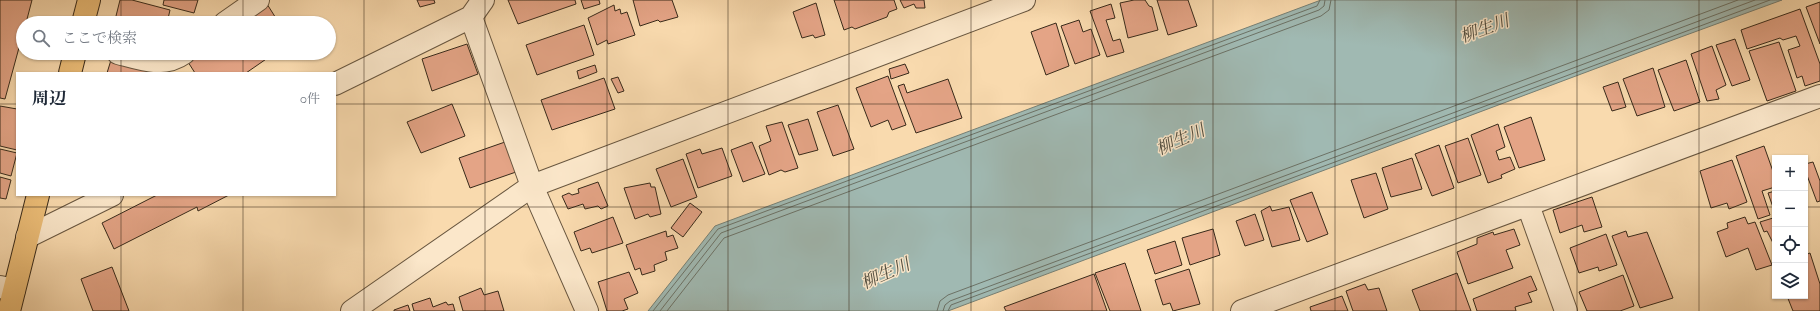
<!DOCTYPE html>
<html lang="ja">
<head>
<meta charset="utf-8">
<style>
  body { margin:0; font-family:"Sorts Mill Goudy","Noto Serif JP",serif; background:#f6f6f7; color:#1f2937 }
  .controls { position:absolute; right:12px; bottom:12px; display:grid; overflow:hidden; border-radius:0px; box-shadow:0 1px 3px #0004 }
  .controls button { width:36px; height:36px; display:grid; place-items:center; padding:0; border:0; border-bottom:1px solid #e0e1e3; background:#fff; color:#1f2937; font:20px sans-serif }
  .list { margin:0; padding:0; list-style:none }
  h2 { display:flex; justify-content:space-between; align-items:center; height:52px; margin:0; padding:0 16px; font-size:17px }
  h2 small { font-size:13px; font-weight:400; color:#747a83 }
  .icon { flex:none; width:22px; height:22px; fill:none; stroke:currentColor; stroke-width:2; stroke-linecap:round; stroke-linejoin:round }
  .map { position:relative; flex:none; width:1820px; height:311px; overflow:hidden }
  .search { position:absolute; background:#fff; box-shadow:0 1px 3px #0004; left:16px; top:16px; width:320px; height:44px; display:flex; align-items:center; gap:10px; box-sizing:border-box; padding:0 14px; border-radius:22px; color:#747a83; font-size:15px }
  .panel { position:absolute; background:#fff; box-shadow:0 1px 3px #0004; left:16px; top:72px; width:320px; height:124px; border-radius:0px }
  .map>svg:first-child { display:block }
  .water { fill:#a0b9b2; stroke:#768075 }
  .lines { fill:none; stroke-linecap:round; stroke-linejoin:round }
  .shore { stroke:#6c7266; stroke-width:1 }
  .building { fill:#e4a486; stroke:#382a1a }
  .minor-casing { stroke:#68563f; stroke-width:24 }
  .major-casing { stroke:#382a1a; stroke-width:24 }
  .minor { stroke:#fbe7ca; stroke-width:22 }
  .major { stroke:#ecbd77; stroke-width:22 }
  .grid { fill:none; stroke:#382a1a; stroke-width:1; stroke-opacity:0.55 }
  .labels { text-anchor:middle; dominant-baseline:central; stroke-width:3; stroke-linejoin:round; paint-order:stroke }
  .water-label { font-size:17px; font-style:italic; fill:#524e40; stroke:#fbe7ca }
</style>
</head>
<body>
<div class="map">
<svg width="1820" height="311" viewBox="0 0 1820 311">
  <rect width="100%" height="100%" fill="#f9daae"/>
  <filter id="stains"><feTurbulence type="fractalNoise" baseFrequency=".005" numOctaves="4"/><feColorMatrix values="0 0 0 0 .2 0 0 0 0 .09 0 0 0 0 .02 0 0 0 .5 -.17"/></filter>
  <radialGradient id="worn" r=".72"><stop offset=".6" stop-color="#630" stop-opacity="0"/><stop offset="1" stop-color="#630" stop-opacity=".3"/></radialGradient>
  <!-- water -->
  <path class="water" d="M1321,0H1782L1648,49L948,311H648L715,226Z"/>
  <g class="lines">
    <!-- shore -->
    <g class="shore">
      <path d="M653,311L718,229L1317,6L1320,0"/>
      <path d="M660,311L721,233L1319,10L1324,6L1325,0"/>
      <path d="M667,311L724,238L1321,16L1329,10L1331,0"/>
      <path d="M937,311L940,301L948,295L1738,0"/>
      <path d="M943,311L945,305L950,301L1755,0"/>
      <path d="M948,311L951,305L1770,0"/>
    </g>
  </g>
  <!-- building -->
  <g class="building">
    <path d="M0,0H32L26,23H23V33L5,99L0,98Z"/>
    <path d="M120,0H132L170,10L167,23H128L115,20Z"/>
    <path d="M164,0H198L194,13L163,5Z"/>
    <path d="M417,0H434L435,3L420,7Z"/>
    <path d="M508,0H575L576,4L518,24Z"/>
    <path d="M581,0H599L600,4L584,9Z"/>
    <path d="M633,0H672L678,17L660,22L658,20L640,26Z"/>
    <path d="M834,0H894L897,9L889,12L887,17L855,29L852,27L844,30Z"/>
    <path d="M900,0H924L925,8H916L914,4L904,8Z"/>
    <path d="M1134,0H1145L1149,6L1152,7L1158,30L1128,38L1120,3Z"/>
    <path d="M1157,0H1188L1197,26L1168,35Z"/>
    <path d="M1820,2V44L1806,7Z"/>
    <path d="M816,3L825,35L815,38L813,35L802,38L793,12Z"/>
    <path d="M267,4L279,23H254L250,17Z"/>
    <path d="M1111,4L1115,18L1106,20L1113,41L1120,39L1124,52L1107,57L1090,11Z"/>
    <path d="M614,5L615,11L620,9L621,14L627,12L635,35L608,44L607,40L597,45L588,18Z"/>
    <path d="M1800,9L1820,64V81L1805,86L1802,76L1797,78L1788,50L1800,46L1796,36L1783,40L1780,38L1747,49L1741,30Z"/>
    <path d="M1079,20L1083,32L1091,29L1100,55L1075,64L1061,26Z"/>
    <path d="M1056,23L1069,66L1046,75L1031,32Z"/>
    <path d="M584,25L594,55L537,75L526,45Z"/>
    <path d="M1735,39L1750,80L1732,86L1716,45Z"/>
    <path d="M1779,42L1796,91L1767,101L1749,51Z"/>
    <path d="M467,44L478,74L432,91L422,59Z"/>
    <path d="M1712,46L1726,85L1716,90L1719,99L1707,101L1691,54Z"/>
    <path d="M201,53H270L272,55L246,73H195L188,62Z"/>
    <path d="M111,60L160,70L159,73H107Z"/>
    <path d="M1686,60L1700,102L1674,111L1658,70Z"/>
    <path d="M905,64L909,73L891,79L889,69Z"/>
    <path d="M595,65L597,72L579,79L577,71Z"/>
    <path d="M1653,68L1665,107L1637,116L1623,79Z"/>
    <path d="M888,76L906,125L892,130L888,120L871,127L856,88Z"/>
    <path d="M618,77L624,91L618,93L611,79Z"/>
    <path d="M604,78L615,109L552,130L541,100Z"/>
    <path d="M948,79L962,118L916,133L898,86L904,84L907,93Z"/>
    <path d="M1618,82L1626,107L1612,111L1603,87Z"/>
    <path d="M452,104L465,136L421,153L407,122Z"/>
    <path d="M838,105L854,149L833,156L817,112Z"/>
    <path d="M0,106L17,109V150L0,146Z"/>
    <path d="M1531,117L1545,160L1519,168L1504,127Z"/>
    <path d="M808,119L818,150L799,155L788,125Z"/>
    <path d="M782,122L798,168L785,172L781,170L769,175L759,146L771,141L766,126Z"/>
    <path d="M1498,124L1505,147L1496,151L1499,160L1510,157L1515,169L1501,175L1502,178L1488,183L1471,135Z"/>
    <path d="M1468,138L1481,175L1458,183L1445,146Z"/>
    <path d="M505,142L516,172L470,188L459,158Z"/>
    <path d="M752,142L765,174L743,182L731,150Z"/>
    <path d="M1439,145L1454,188L1432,196L1415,154Z"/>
    <path d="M1764,146L1775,177V187L1762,191L1770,215L1758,219L1736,156Z"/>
    <path d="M722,148L732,176L698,188L686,154L700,149L702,154Z"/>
    <path d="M0,149L17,153L11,176L0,173Z"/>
    <path d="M1412,158L1422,189L1391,197L1382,168Z"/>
    <path d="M683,159L697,197L671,207L656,169Z"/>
    <path d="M1732,160L1747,202L1729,209L1727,203L1711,208L1700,171Z"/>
    <path d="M1813,162L1820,181V201L1817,202L1805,170V164Z"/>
    <path d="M1376,173L1388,209L1364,218L1351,180Z"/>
    <path d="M0,177L11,180L6,199L0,198Z"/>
    <path d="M598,182L608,206L601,209L598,206L585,209L583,204L568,209L562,196L569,193L572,195L579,193L578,189Z"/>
    <path d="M650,183L651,187H655L661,214L650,217L648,214L635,219L624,188Z"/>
    <path d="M1775,191V213L1768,193Z"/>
    <path d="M1312,192L1328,234L1307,242L1290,200Z"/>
    <path d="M157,195H229L198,211L197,207L114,249L102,223Z"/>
    <path d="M1592,197L1602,227L1584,232L1582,225L1560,233L1553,210Z"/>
    <path d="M690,203L702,212L683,237L671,228Z"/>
    <path d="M1270,206L1272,211L1289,207L1300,240L1272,247L1261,211Z"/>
    <path d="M1255,214L1264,240L1245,246L1236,221Z"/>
    <path d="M613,217L623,243L592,253L590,248L581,251L574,232Z"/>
    <path d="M1745,217L1748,224L1755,222L1772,265L1756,270L1748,248L1726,257L1717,232L1728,228L1727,223Z"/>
    <path d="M1773,218L1775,222V242L1773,243L1767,231L1764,232L1760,222Z"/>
    <path d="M1213,229L1220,255L1190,265L1182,238Z"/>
    <path d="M1514,229L1520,245L1506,250L1513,268L1468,284L1457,252L1477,244V238L1493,232L1494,235Z"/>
    <path d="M666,231L667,237L673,235L678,248L665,252L667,260L654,265L655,271L642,275L640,268L635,270L626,245Z"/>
    <path d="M1626,231L1628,237L1647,232L1673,298L1640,308L1612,236Z"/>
    <path d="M1606,234L1617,265L1599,271L1598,267L1579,273L1570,248Z"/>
    <path d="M1175,241L1182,265L1155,274L1147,250Z"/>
    <path d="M1810,253L1820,284V311H1793L1787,296H1805V255Z"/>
    <path d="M1125,263L1141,311H1110L1095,273Z"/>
    <path d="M112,267L129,311H93L81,279Z"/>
    <path d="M1189,269L1200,304L1173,311L1170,303L1163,305L1155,280Z"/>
    <path d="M629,272L638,293L624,299L628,309L622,311H607L598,282Z"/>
    <path d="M1457,273L1471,311H1420L1412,290Z"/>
    <path d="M1094,274L1107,311H1006L1004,307Z"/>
    <path d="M1623,275L1634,306L1620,311H1587L1579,292Z"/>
    <path d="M1531,276L1537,290L1528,293L1532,302L1515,307L1516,311H1477L1473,299Z"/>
    <path d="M1365,284L1368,290L1379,288L1387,311H1353L1346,291Z"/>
    <path d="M481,288L484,295L498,291L504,311H463L459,297Z"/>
    <path d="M1342,296L1348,311H1311L1310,307Z"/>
    <path d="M430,298L433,307L446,302L448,305L453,304L455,311H414L412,304Z"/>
    <path d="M408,305L410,311H394V310Z"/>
  </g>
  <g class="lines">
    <defs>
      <g id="minor">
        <path d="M471,17L532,186L587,311"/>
        <path d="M225,23L258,0"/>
        <path d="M118,53C141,59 163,68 184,53"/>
        <path d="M335,84L471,17L483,0"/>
        <path d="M1528,205L1566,311"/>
        <path d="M27,237L112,195"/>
        <path d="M0,287L14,290"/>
        <path d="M352,311L532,186L1024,0"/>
        <path d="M1242,311L1820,96"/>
      </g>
      <g id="major">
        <path d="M83,23L89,0"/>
        <path d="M70,73L75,53"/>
        <path d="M9,311L38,195"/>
      </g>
    </defs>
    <!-- minor casing -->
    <use href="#minor" class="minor-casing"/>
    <!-- major casing -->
    <use href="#major" class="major-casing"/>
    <!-- minor -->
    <use href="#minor" class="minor"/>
    <!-- major -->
    <use href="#major" class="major"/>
  </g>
  <!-- grid -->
  <path class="grid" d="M121,0V23M243,0V23M364,0V311M485,0V311M607,0V311M728,0V311M849,0V311M971,0V311M1092,0V311M1213,0V311M1335,0V311M1456,0V311M1577,0V311M1699,0V311M121,53V73M243,53V73M0,104H17M335,104H1820M121,195V311M243,195V311M0,207H1775M1805,207H1820"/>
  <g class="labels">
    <!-- water labels -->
    <g class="water-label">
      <text transform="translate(1485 30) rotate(-20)">柳生川</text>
      <text transform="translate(1181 141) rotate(-24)">柳生川</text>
      <text transform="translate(886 275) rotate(-24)">柳生川</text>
    </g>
  </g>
  <rect width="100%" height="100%" filter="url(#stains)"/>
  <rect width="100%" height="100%" fill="url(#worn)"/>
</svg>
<div class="controls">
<button>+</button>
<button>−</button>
<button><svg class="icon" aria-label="locate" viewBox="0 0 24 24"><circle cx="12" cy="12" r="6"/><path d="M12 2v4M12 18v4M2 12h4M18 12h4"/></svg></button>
<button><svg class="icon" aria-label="layers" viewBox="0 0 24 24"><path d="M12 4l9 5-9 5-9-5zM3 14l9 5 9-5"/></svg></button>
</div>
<div class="search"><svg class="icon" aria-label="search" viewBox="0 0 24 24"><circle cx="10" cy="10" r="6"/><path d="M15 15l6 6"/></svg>ここで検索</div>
<section class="panel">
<h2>周辺<small>0件</small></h2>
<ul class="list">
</ul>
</section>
</div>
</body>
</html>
